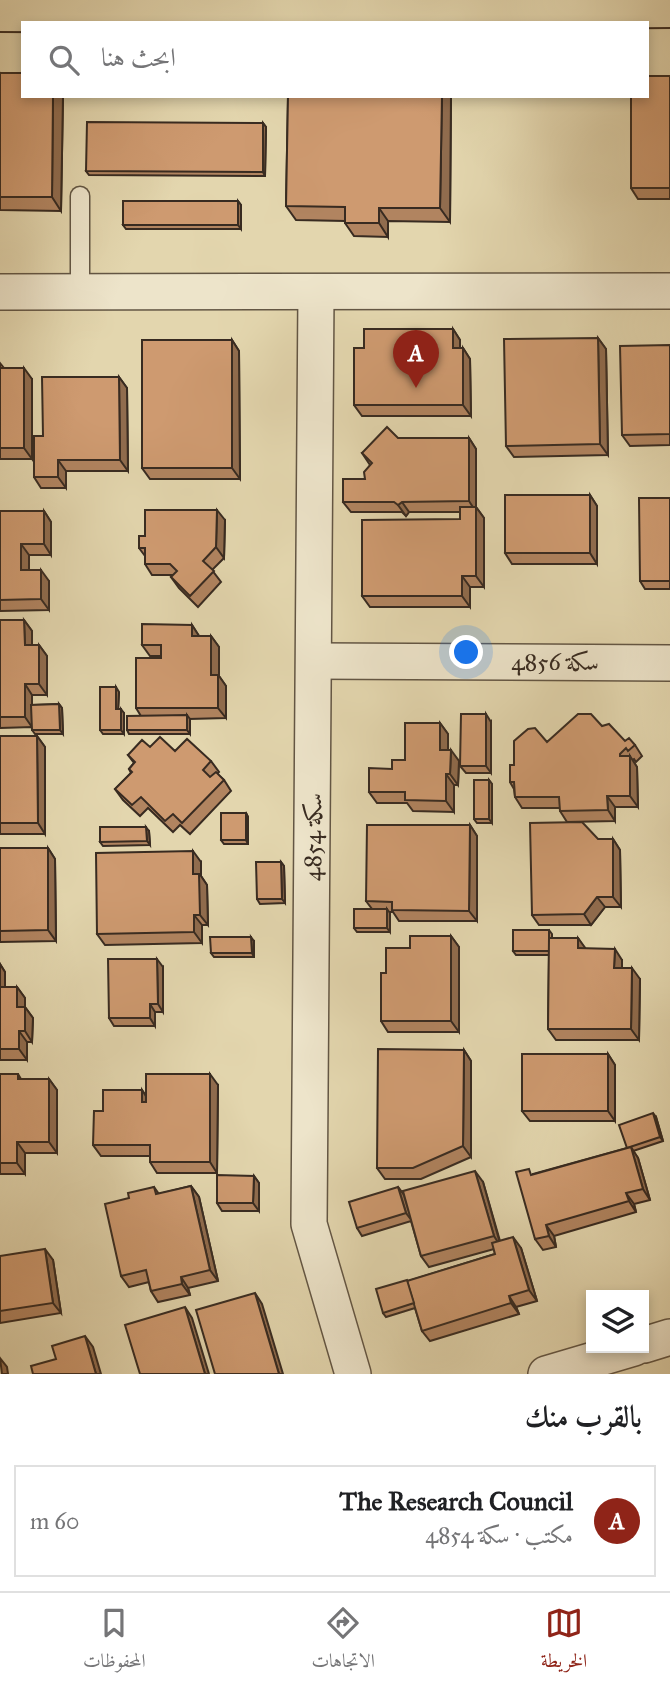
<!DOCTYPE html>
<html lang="ar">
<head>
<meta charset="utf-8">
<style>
  body { margin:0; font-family:"IM FELL Great Primer",Amiri,serif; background:#f6f6f6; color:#202124; direction:rtl }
  .controls { position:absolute; right:21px; bottom:21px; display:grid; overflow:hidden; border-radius:0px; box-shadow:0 4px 10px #0003 }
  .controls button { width:63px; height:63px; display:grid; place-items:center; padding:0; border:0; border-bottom:2px solid #e0e0e0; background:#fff; color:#202124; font:35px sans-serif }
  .you { position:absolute; left:467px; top:653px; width:24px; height:24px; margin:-18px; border:5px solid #fff; border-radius:50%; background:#1a73e8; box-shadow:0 0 0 10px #1a73e833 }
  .badge { display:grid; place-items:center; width:46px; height:46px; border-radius:50%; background:#8f2418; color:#fff; font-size:23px; font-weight:700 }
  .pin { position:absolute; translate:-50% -58px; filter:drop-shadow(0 2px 4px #0008) }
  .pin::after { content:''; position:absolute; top:37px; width:24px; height:21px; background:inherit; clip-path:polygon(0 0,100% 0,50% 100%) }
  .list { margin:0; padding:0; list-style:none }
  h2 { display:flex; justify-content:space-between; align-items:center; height:91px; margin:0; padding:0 28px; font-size:30px }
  h2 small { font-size:23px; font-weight:400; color:#757577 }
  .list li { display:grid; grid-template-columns:46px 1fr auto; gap:21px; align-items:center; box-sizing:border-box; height:112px; margin:0 14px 14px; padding:0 14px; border:2px solid #e0e0e0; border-radius:0px }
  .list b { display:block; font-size:26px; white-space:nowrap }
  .list p { margin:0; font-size:23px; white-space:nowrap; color:#757577 }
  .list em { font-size:23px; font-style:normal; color:#757577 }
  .icon { flex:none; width:38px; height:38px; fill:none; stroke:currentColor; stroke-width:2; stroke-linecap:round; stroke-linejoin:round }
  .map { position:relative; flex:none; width:670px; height:1374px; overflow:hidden; direction:ltr }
  .search { position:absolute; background:#fff; box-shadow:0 4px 10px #0003; left:21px; right:21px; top:21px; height:77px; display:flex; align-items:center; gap:18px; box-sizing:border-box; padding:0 24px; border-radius:0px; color:#757577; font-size:26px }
  .sheet { height:217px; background:#fff }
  nav { display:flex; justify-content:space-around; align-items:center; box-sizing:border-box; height:98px; border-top:2px solid #e0e0e0; background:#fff; font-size:19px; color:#757577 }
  nav a { display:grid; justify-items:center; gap:4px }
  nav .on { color:#8f2418 }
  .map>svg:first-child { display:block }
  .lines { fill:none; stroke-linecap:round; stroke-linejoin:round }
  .service-casing { stroke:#635644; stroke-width:21 }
  .minor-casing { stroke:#635644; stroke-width:38 }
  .primary-casing { stroke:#382b21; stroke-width:42 }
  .service { stroke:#ede4ca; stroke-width:18 }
  .minor { stroke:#ede4ca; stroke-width:35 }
  .primary { stroke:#e3d6ae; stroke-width:38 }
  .wall { fill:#b18460; stroke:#382b21; stroke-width:2 }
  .shaded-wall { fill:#906c4e; stroke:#382b21; stroke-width:2 }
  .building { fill:#ce9a70; stroke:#382b21; stroke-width:2 }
  .labels { text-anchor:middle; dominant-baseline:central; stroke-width:5; stroke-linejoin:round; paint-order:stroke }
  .street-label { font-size:24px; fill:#382b21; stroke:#ede4ca }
</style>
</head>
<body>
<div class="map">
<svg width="670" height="1374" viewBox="0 0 670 1374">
  <rect width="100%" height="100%" fill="#e3d6ae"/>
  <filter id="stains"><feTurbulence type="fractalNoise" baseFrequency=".00286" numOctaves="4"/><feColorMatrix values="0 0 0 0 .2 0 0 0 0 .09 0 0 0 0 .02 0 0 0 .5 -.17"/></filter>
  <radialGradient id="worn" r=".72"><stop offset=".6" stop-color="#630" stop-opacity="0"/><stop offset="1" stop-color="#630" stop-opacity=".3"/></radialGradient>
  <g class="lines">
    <defs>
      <path id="service" d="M80,293V196"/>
      <g id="minor">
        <path d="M0,292L670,291"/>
        <path d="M316,293L309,1224L353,1374"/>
        <path d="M315,661L670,663"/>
        <path d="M644,1345L670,1337"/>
        <path d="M546,1374L634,1348"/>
      </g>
      <path id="primary" d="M0,12L163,13L670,8"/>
    </defs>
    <!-- service casing -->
    <use href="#service" class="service-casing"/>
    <!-- minor casing -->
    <use href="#minor" class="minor-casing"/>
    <!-- primary casing -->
    <use href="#primary" class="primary-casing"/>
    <!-- service -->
    <use href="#service" class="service"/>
    <!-- minor -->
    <use href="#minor" class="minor"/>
    <!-- primary -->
    <use href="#primary" class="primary"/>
  </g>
  <!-- wall -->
  <g class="wall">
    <path d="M0,73L23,96H63L61,211L0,210Z"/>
    <path d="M670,76V199H638L631,188Z"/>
    <path d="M288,96H451L450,222L388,221V237L354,236L345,223V221L296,220L286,206Z"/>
    <path d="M263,123L266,127L265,176L89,175L86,171Z"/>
    <path d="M238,201L241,205V229H126L123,225Z"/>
    <path d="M453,329L460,340V348H463L470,359L471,416H362L354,405L364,348Z"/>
    <path d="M598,338L606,349L608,455L514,457L506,446Z"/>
    <path d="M232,340L239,351L240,479H150L142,468Z"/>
    <path d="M670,345V445L630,446L622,435Z"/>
    <path d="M0,363L4,368L32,379V459H0Z"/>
    <path d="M119,377L127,388L128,471H66V488H41L34,477L43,436Z"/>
    <path d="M398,438H469L476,449V507L484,518V587H470V607H370L362,596L460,519V512H409L406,516L402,512H351L343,502L365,479L370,465L362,453Z"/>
    <path d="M590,495L597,506V564H512L505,553Z"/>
    <path d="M670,498V589H645L640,581Z"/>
    <path d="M0,511H44L51,522V555H29V570L49,581V610L0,611Z"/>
    <path d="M225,520L224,558L212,570L221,582L198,607L179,588L171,577L174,575H152L145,564V556L139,548L145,536Z"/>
    <path d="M0,620H24L32,631V645H39L47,656V695H32V705L59,704L62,708L63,734H35L32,730V727L0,728Z"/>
    <path d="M192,625L199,636H211L219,647V676L226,686V718L189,719L190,734H129L127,730L141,716L136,708L161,658V656H150L142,645Z"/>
    <path d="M119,692L118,709L124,713V734H103L100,730Z"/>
    <path d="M491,722V773H466L460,766Z"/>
    <path d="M440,723L448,734V750L459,761L458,785H454V812L413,811L407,803H377L369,792L392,769L405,760Z"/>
    <path d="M602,726L625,741L635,745L642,756L636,762L634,759L632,760L637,767L638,807H615V821L567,822L560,811V808H522L515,797L514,789L510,782L514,765L547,742Z"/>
    <path d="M0,736H37L45,747V834H0Z"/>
    <path d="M150,747L175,751L211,761L219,772L217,774L224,780L231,791L190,834L180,825L173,832L148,808L140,816L123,800L115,789L131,773L129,769L134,763L128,755Z"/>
    <path d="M489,780L492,784V823H477L474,819Z"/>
    <path d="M246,813L248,817V844H224L221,840Z"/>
    <path d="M470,825L477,836V921H399L393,912H389L390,932H357L354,928L372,909L366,901Z"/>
    <path d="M149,831L150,845L103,846L100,842Z"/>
    <path d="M598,839H613L620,850L621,907H605L591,925H539L532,915Z"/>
    <path d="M0,848H48L55,859L56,941L0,942Z"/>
    <path d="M201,862V876L207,885L208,925H202V943L105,945L97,934Z"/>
    <path d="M281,862L284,866L285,903L260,904L257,899Z"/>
    <path d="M549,930L552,934V938H578L585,949L622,960V968L640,979L639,1040H556L548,1029L549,955H516L513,951Z"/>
    <path d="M451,936L459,947V1032H388L381,1021L386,973L410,948Z"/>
    <path d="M254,941V957H214L211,953Z"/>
    <path d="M0,964L5,972V987H17L25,998V1007L33,1018L32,1042H27V1060H0Z"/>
    <path d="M163,967V1012H155V1026H114L109,1018Z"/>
    <path d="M464,1050L471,1061V1157L421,1179H385L377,1168Z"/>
    <path d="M608,1054L615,1065V1121H530L522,1111Z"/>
    <path d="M0,1074H18L21,1079H49L57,1090V1153H25V1174H0Z"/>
    <path d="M218,1085L217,1173H157L150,1162V1156H101L93,1145L103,1111L142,1090L146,1096Z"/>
    <path d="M656,1117L663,1141L633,1151L638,1158L650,1200L634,1204L636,1212L554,1236L556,1247L543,1250L535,1239L533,1174L627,1148Z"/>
    <path d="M254,1176L259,1183V1211H222L217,1203Z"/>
    <path d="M483,1182L500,1241L521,1248L537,1301L516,1307L519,1314L430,1341L422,1331L415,1308L386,1317L383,1313L408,1281L495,1254L494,1249L429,1267L421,1256L411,1221L362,1236L357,1228L398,1187L404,1195Z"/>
    <path d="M191,1186L199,1197L218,1281L188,1288L190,1295L158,1302L151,1291L149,1282L129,1287L121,1276L129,1198L154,1187L159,1194Z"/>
    <path d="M0,1256L53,1260L61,1313L0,1323Z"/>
  </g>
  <!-- shaded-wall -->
  <g class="shaded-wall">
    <path d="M53,96H63L61,211L52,197Z"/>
    <path d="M442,96H451L450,222L440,208Z"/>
    <path d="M263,123L266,127L265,176L263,172Z"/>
    <path d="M238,201L241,205V229L238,225Z"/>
    <path d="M379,208L388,221V237L379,223Z"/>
    <path d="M453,329L460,340V359L453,348Z"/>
    <path d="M598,338L606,349L608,455L600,444Z"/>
    <path d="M232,340L239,351L240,479L232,468Z"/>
    <path d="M463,348L470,359L471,416L463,405Z"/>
    <path d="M24,368L32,379V459L24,448Z"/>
    <path d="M119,377L127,388L128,471L120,460Z"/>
    <path d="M469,438L476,449V507L484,518V587L476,576V512L469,501Z"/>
    <path d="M58,460L66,471V488L58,477Z"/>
    <path d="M590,495L597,506V564L590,553Z"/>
    <path d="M402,502L409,512L406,516L398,505Z"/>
    <path d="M217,510L225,520L224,558L216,547Z"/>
    <path d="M44,511L51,522V555L44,544Z"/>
    <path d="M21,544L29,555V581L21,570Z"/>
    <path d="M41,570L49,581V610L41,599Z"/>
    <path d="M462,576L470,587V607L462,596Z"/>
    <path d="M24,620L32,631V656L25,645Z"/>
    <path d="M192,625L199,636H192Z"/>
    <path d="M211,636L219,647V676L226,686V718L218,708L211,675Z"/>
    <path d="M39,645L47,656V695L39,684Z"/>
    <path d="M25,684L32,695V727L25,717Z"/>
    <path d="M116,687L119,692L118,713L116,709Z"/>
    <path d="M59,704L62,708L63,734L60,730Z"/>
    <path d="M121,709L124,713V734L121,730Z"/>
    <path d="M486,714L491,722V773L486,766Z"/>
    <path d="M187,715L190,719V734L187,730Z"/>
    <path d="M440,723L448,734V761L440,750Z"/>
    <path d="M37,736L45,747V834L38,823Z"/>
    <path d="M451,750L459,761L458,785L450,774Z"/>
    <path d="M630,756L637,767L638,807L630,796Z"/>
    <path d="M446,774L454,785V812L446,801Z"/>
    <path d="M489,780L492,784V823L489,819Z"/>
    <path d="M607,796L615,807V821L608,810Z"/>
    <path d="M246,813L248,817V844L246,840Z"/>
    <path d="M470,825L477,836V921L469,911Z"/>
    <path d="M146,827L149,831L150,845L147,841Z"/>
    <path d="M613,839L620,850L621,907L613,897Z"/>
    <path d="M48,848L55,859L56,941L48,930Z"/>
    <path d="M193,851L201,862V876L207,885L208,925L200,915L193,874Z"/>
    <path d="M281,862L284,866L285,903L282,899Z"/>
    <path d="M597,897L605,907L591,925L584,914Z"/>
    <path d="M387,909L390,913V932L387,928Z"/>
    <path d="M194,915L202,925V943L194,932Z"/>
    <path d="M451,936L459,947V1032L451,1021Z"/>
    <path d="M251,937L254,941V957L252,953Z"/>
    <path d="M578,938L586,949L578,948Z"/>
    <path d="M615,949L622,960V979L614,968Z"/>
    <path d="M157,959L163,967V1012L158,1004Z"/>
    <path d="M0,964L5,972V998L0,991Z"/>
    <path d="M632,968L640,979L639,1040L631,1029Z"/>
    <path d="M17,987L25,998V1018L17,1007Z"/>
    <path d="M150,1004L155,1012V1026L150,1018Z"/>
    <path d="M25,1007L33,1018L32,1042L25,1031Z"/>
    <path d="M19,1031L27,1042V1060L19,1049Z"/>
    <path d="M464,1050L471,1061V1157L463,1146Z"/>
    <path d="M608,1054L615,1065V1121L608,1111Z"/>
    <path d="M210,1074L218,1085L217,1173L210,1162Z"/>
    <path d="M49,1079L57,1090V1153L49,1142Z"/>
    <path d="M142,1090L149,1101V1113L142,1102Z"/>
    <path d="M653,1113L656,1117L663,1141L660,1137Z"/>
    <path d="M17,1142L25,1153V1174L17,1163Z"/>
    <path d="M631,1147L638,1158L650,1200L643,1189Z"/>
    <path d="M475,1171L483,1182L501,1247L494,1236Z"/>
    <path d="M254,1176L259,1183V1211L253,1203Z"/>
    <path d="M191,1186L199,1197L218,1281L210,1270Z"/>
    <path d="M398,1187L404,1195L412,1221L406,1213Z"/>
    <path d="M626,1193L634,1204L636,1212L629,1201Z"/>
    <path d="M546,1225L554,1236L556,1247L549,1236Z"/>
    <path d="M513,1237L521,1248L537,1301L529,1290Z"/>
    <path d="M45,1249L53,1260L61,1313L53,1303Z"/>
    <path d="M181,1277L188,1288L190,1295L182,1284Z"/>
    <path d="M255,1293L262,1304L283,1374H279Z"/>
    <path d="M509,1296L516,1307L519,1314L511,1303Z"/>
    <path d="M185,1307L192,1318L209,1374H205Z"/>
    <path d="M85,1336L93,1347L101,1374H96Z"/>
    <path d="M0,1358L7,1367L8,1374H2Z"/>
  </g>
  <!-- building -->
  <g class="building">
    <path d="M0,73H23V96H53L52,197H0Z"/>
    <path d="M647,76H670V188H631V96H647Z"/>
    <path d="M288,96H442L440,208H379V223H345V207L286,206Z"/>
    <path d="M87,122L263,123V172L86,171Z"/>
    <rect x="123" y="201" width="115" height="24"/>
    <path d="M364,329H453V348H463V405H354V348H364Z"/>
    <path d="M598,338L600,444L506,446L504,339Z"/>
    <rect x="142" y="340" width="90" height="128"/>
    <path d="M670,345V434L622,435L620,346Z"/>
    <rect x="0" y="368" width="24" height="80"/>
    <path d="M42,377H119L120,460H58V477H34V436H43Z"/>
    <path d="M387,427L398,438H469V501L402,502L398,505L394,502H343V479H365L364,472L372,463L362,453Z"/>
    <rect x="505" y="495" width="85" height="58"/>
    <path d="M639,498H670V581H640Z"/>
    <path d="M460,507H476V576H462V596H362V520L460,519Z"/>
    <path d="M145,510H217L216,547L203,561L214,571L190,596L171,577L177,571L170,564H145V548H139V536H145Z"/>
    <path d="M0,511H44V544H21V570H41V599L0,600Z"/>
    <path d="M0,620H24L25,645H39V684H25V717H0Z"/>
    <path d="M142,624L192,625V636H211V675H218V708H136V658H161V645H142Z"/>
    <path d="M100,687H116V709H121V730H100Z"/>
    <path d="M59,704L60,730H32L31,705Z"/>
    <path d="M461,714H486V766H460Z"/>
    <path d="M578,714H591L602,726L609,724L625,741L629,738L635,745L628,751L626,748L620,754V756H630V796H607L608,810L560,811L559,797H515L514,782H510V765H514V741L528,729L535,728L547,742Z"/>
    <path d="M187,715V730H127V716Z"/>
    <path d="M405,723H440V750H451L450,774H446V801L405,800V792H369V768L392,769V760H405Z"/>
    <path d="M0,736H37L38,823H0Z"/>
    <path d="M160,737L175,751L187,739L211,761L203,770L210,777L216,772L224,780L182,823L173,814L165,821L141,797L132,805L115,789L132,772L129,769L135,762L128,755L142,740L150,747Z"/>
    <rect x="474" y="780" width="15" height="39"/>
    <rect x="221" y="813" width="25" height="27"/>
    <path d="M582,822L598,839H613V897H597L584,914L532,915L530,823Z"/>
    <path d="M367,825H470L469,911L392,910V902L366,901Z"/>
    <path d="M100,827H146L147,841L100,842Z"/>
    <path d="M0,848H48V930L0,931Z"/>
    <path d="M193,851V874H199L200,915H194V932L97,934L96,853Z"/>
    <path d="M256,862H281L282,899H257Z"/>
    <rect x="354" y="909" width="33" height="19"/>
    <rect x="513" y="930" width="36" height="21"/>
    <path d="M410,936H451V1021H381V973H386V948H410Z"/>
    <path d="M210,937H251L252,953H211Z"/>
    <path d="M549,938H578V948L615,949L614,968H632L631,1029H548Z"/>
    <path d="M108,959H157L158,1004H150V1018H109Z"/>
    <path d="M0,987H17V1007H25V1031H19V1049H0Z"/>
    <path d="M378,1049L464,1050L463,1146L413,1168H377Z"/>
    <rect x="522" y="1054" width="86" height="57"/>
    <path d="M0,1074H18V1079H49V1142H17V1163H0Z"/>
    <path d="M146,1074H210V1162H150V1145H93L94,1111H103V1090H142V1102H146Z"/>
    <path d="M653,1113L660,1137L627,1148L619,1125Z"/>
    <path d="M631,1147L643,1189L626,1193L629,1201L546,1225L549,1236L535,1239L516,1172L529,1169L531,1175Z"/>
    <path d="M475,1171L494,1236L421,1256L403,1191Z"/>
    <path d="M217,1175L254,1176L253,1203H217Z"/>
    <path d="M191,1186L210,1270L181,1277L182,1284L151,1291L146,1270L121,1276L105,1204L129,1198L128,1193L154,1187L156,1194Z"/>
    <path d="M398,1187L406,1213L357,1228L349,1202Z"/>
    <path d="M513,1237L529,1290L509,1296L511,1303L422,1331L407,1281L495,1254L492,1243Z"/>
    <path d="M45,1249L53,1303L0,1311V1256Z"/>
    <path d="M407,1280L414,1303L383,1313L376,1289Z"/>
    <path d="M255,1293L279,1374H215L196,1310Z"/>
    <path d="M185,1307L205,1374H140L125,1325Z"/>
    <path d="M85,1336L96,1374H33L31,1366L56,1359L52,1346Z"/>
  </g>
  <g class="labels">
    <!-- street labels -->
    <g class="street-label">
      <text x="555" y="662">سكة 4856</text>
      <text transform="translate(313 837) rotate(-89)">سكة 4854</text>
    </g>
  </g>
  <rect width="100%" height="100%" filter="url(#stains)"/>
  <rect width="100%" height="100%" fill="url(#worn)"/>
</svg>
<div class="controls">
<button><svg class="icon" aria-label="layers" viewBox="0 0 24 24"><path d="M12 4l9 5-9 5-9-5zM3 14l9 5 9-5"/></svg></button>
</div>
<div class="you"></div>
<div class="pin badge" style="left:416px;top:388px">A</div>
<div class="search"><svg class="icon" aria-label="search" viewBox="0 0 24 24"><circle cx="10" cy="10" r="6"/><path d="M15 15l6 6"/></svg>ابحث هنا</div>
</div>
<section class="sheet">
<h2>بالقرب منك<small></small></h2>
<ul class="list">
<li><span class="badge">A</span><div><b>The Research Council</b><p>مكتب · سكة 4854</p></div><em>60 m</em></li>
</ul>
</section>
<nav>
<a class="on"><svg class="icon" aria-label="map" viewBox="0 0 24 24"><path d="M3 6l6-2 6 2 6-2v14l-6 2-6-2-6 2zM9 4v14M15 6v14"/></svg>الخريطة</a>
<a><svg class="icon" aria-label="directions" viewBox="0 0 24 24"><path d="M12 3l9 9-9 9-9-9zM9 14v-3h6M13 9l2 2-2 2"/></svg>الاتجاهات</a>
<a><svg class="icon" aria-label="saved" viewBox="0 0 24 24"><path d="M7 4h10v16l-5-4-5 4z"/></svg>المحفوظات</a>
</nav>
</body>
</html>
